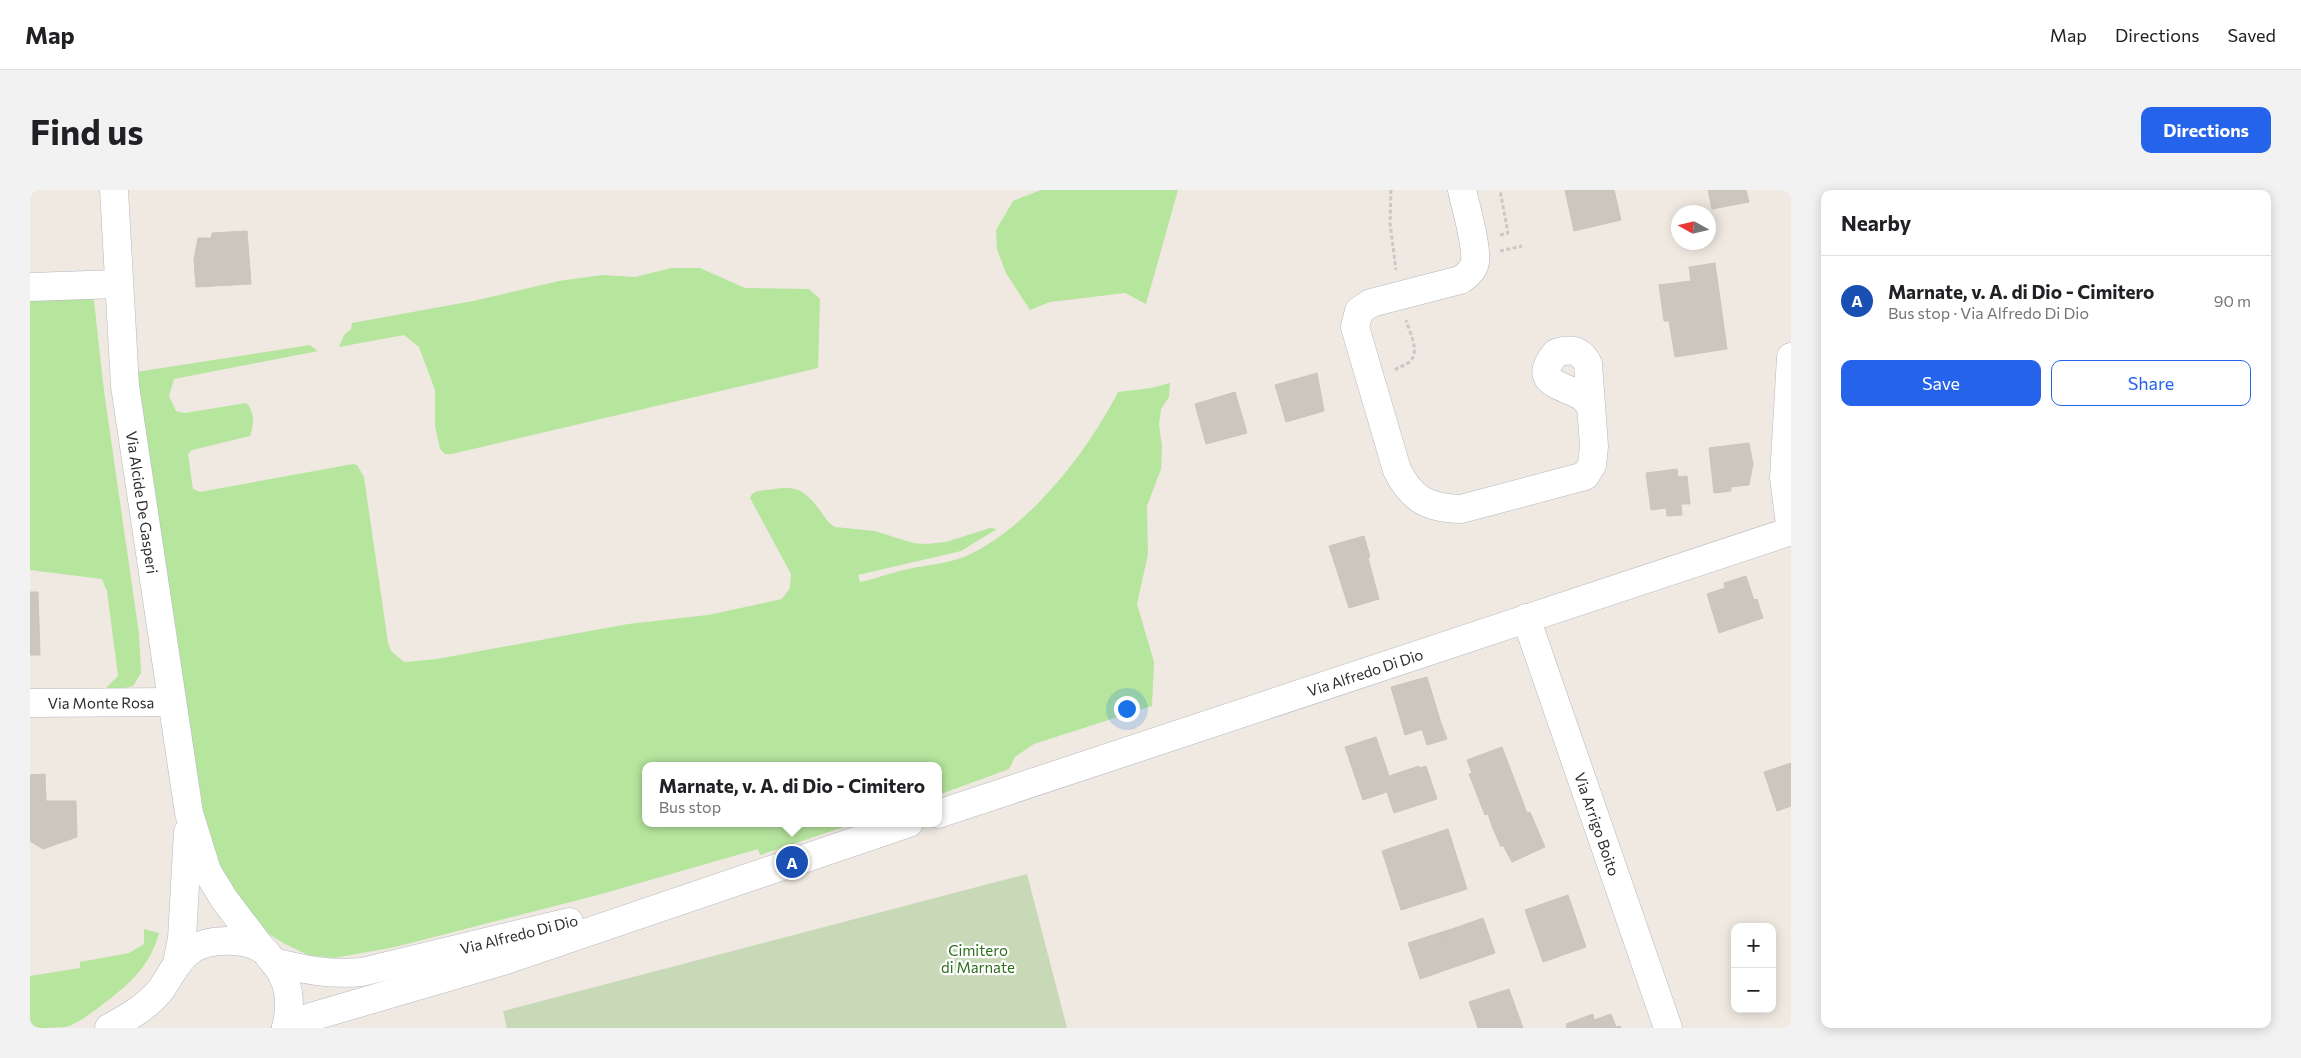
<!DOCTYPE html>
<html lang="en">
<head>
<meta charset="utf-8">
<style>
  body { margin:0; font-family:Commissioner,sans-serif; background:#f2f2f2; color:#202124 }
  .controls { position:absolute; right:15px; bottom:15px; display:grid; overflow:hidden; border-radius:10px; box-shadow:0 2px 12px #0003 }
  .controls button { width:45px; height:45px; display:grid; place-items:center; padding:0; border:0; border-bottom:1px solid #e0e0e0; background:#fff; color:#202124; font:25px sans-serif }
  .compass { position:absolute; left:1641px; top:15px; width:45px; height:45px; border-radius:50%; background:#fff; box-shadow:0 2px 12px #0003; rotate:278deg }
  .you { position:absolute; left:1096px; top:518px; width:18px; height:18px; margin:-12px; border:4px solid #fff; border-radius:50%; background:#1a73e8; box-shadow:0 0 0 8px #1a73e833 }
  .badge { display:grid; place-items:center; width:32px; height:32px; border-radius:50%; background:#2563eb; color:#fff; font-size:16px; font-weight:700 }
  .pin { position:absolute; translate:-50% -50%; border:2px solid #fff; box-shadow:0 1px 5px #0006 }
  .popup { position:absolute; left:612px; top:572px; width:300px; height:65px; box-sizing:border-box; display:grid; place-content:center; border-radius:10px; background:#fff; filter:drop-shadow(0 1px 4px #0005); font-size:16px; white-space:nowrap; color:#757577 }
  .popup b { font-size:19px; color:#202124 }
  .popup::after { content:''; position:absolute; left:50%; top:100%; margin-left:-10px; border:10px solid transparent; border-top-color:#fff }
  .list { margin:0; padding:0; list-style:none }
  h2 { display:flex; justify-content:space-between; align-items:center; height:65px; margin:0; padding:0 20px; font-size:21px }
  h2 small { font-size:16px; font-weight:400; color:#757577 }
  .list li { display:grid; grid-template-columns:32px 1fr auto; gap:15px; align-items:center; box-sizing:border-box; height:90px; padding:0 20px; border-top:1px solid #e0e0e0 }
  .list b { display:block; font-size:19px; white-space:nowrap }
  .list p { margin:0; font-size:16px; white-space:nowrap; color:#757577 }
  .list em { font-size:16px; font-style:normal; color:#757577 }
  .actions { display:flex; gap:10px; padding:15px 20px }
  .actions a { flex:1; padding:11px 0; border:1px solid #2563eb; border-radius:10px; text-align:center; font-size:18px; color:#2563eb }
  .actions .main { background:#2563eb; color:#fff }
  .map { position:relative; flex:none; width:1761px; height:838px; overflow:hidden; border-radius:10px }
  header { display:flex; align-items:center; gap:30px; box-sizing:border-box; height:70px; padding:0 25px; background:#fff; border-bottom:1px solid #e0e0e0 }
  header strong { font-size:24px }
  nav { display:flex; gap:28px; margin-inline-start:auto; font-size:18px }
  .intro { display:flex; align-items:center; justify-content:space-between; box-sizing:border-box; height:120px; padding:0 30px }
  h1 { margin:0; font-size:35px }
  .button { padding:12px 22px; border-radius:10px; background:#2563eb; color:#fff; font-size:18px; font-weight:700 }
  main { display:flex; gap:30px; padding:0 30px }
  aside { flex:1; background:#fff; border-radius:10px; box-shadow:0 2px 12px #0003 }
  .map>svg:first-child { display:block }
  .green { fill:#b6e59e }
  .cemetery { fill:#c8d9b8 }
  .building { fill:#cbc7bf; stroke:#cbc5ba }
  .lines { fill:none; stroke-linecap:round; stroke-linejoin:round }
  .minor-casing { stroke:#b4b7c1; stroke-width:29 }
  .secondary-casing { stroke:#b4b7c1; stroke-width:29 }
  .path { stroke:#c9c9c9; stroke-width:3; stroke-dasharray:4 2.5; stroke-linecap:butt }
  .minor { stroke:#fff; stroke-width:28 }
  .secondary { stroke:#fff; stroke-width:28 }
  .labels { text-anchor:middle; dominant-baseline:central; stroke-width:4.5; stroke-linejoin:round; paint-order:stroke }
  .street-label { font-size:15px; fill:#2e2e2e; stroke:#fff }
  .park-label { font-size:15px; fill:#2c6e1b; stroke:#fff }
</style>
</head>
<body>
<header>
<strong>Map</strong>
<nav><a>Map</a><a>Directions</a><a>Saved</a></nav>
</header>
<div class="intro"><h1>Find us</h1><a class="button">Directions</a></div>
<main>
<div class="map">
<svg width="1761" height="838" viewBox="0 0 1761 838">
  <rect width="100%" height="100%" fill="#efe9e1"/>
  <!-- green -->
  <g class="green">
    <path d="M1011,0H1148L1116,114L1095,103L1020,112L1000,120L976,83L967,59L966,40L983,11Z"/>
    <path d="M641,78H670L715,98L779,99L790,109L788,178L422,264H415L410,259L405,236V200L389,157L374,145L309,157L314,145L321,139L322,133L443,111L529,91L572,85L605,87Z"/>
    <path d="M63,102L74,201L109,444L111,483L103,496L91,499H75L88,486L77,401L72,389L0,380V104Z"/>
    <path d="M280,155L288,161L144,189L139,206L146,221L155,223L216,213C225,220 224,236 220,246L162,260L158,264L163,299L170,302L323,274L327,275L334,287L358,453L361,461L374,472L407,469L598,434L678,425L752,409L760,398L761,384L720,308L722,304L727,301C759,298 768,291 789,319C794,326 798,333 805,337L845,341L883,353L896,354L916,352L960,338L967,339L931,361L828,385L830,392C846,389 862,382 878,379C896,375 916,374 934,367C998,339 1057,263 1088,202L1121,198L1140,193L1139,207L1131,219L1129,235L1132,256L1131,279L1117,316L1118,364L1107,414L1124,472L1122,516L1004,554L985,567L979,579L908,605V576H616V633H826L730,665L728,659L568,705L365,757L304,768L278,765L255,754L234,741L219,728L178,654L106,182Z"/>
    <path d="M114,739L129,743C120,778 96,797 68,818C58,825 47,834 35,837C25,838 10,838 0,838V786L50,778V772L99,763L114,754Z"/>
  </g>
  <!-- cemetery -->
  <path class="cemetery" d="M997,684L1037,838H477L473,821Z"/>
  <!-- building -->
  <g class="building">
    <path d="M1535,0H1584L1591,30L1544,41Z"/>
    <path d="M1678,0H1716L1719,12L1682,19Z"/>
    <path d="M217,41L221,94L166,97L164,70L168,48H181L182,43Z"/>
    <path d="M1685,73L1697,159L1645,167L1639,131H1634L1629,95L1661,91L1659,77Z"/>
    <path d="M1287,183L1294,221L1256,232L1245,195Z"/>
    <path d="M1205,202L1217,243L1176,254L1165,214Z"/>
    <path d="M1719,253L1723,274L1719,295L1701,297V301L1684,303L1679,258Z"/>
    <path d="M1647,279L1648,287L1657,286L1660,314H1651L1652,325L1637,326L1636,318L1621,320L1616,283Z"/>
    <path d="M1334,346L1340,367L1338,368L1349,409L1319,418L1299,356Z"/>
    <path d="M1716,386L1724,410L1727,409L1733,428L1689,443L1677,404L1695,398L1694,393Z"/>
    <path d="M0,402H8L10,465H0Z"/>
    <path d="M1397,487L1411,533L1375,545L1361,497Z"/>
    <path d="M1411,533L1417,549L1397,555L1392,539Z"/>
    <path d="M1346,547L1359,586L1389,576L1390,578L1396,576L1407,609L1364,623L1357,602L1333,610L1315,557Z"/>
    <path d="M1472,557L1497,623L1462,636L1458,624L1455,625L1439,584L1442,583L1437,570Z"/>
    <path d="M1761,573V616L1747,621L1734,582Z"/>
    <path d="M15,584L16,611H46L47,647L13,659L0,651V585Z"/>
    <path d="M1500,622L1515,657L1482,672L1473,655L1471,657L1462,636Z"/>
    <path d="M1418,639L1437,699L1371,720L1352,661Z"/>
    <path d="M1538,705L1556,757L1513,772L1495,720Z"/>
    <path d="M1453,728L1465,763L1390,789L1378,753L1409,743L1413,754L1428,748L1425,738Z"/>
    <path d="M1425,738L1428,748L1413,754L1409,743Z"/>
    <path d="M1479,799L1493,838H1448L1439,812Z"/>
    <path d="M1563,824L1564,830L1581,824L1586,837L1590,836L1591,838H1537L1536,834Z"/>
  </g>
  <g class="lines">
    <defs>
      <g id="minor">
        <path id="s1" d="M84,0L95,196L159,623L177,681L194,709L232,759"/>
        <path d="M1432,0C1436,18 1447,55 1445,72C1443,81 1437,86 1430,90L1341,113L1329,121L1325,137L1367,280C1382,310 1398,318 1431,319L1555,286L1562,275L1564,256L1558,174C1551,160 1541,158 1526,163C1500,193 1533,195 1549,205C1554,207 1557,212 1561,216"/>
        <path d="M0,97L88,94"/>
        <path d="M1761,167L1754,288L1761,342"/>
        <path id="s2" d="M1496,428L1638,838"/>
        <path id="s3" d="M0,513L142,512"/>
        <path d="M147,773L152,748L158,642"/>
      </g>
      <g id="secondary">
        <path id="s4" d="M908,624L1761,341"/>
        <path d="M244,772C275,780 299,785 332,782L539,732"/>
        <path d="M256,837L281,827L476,770L879,633"/>
        <path d="M79,838C97,828 115,818 129,802C140,788 146,770 161,760C179,748 214,748 232,759C236,761 239,767 242,770C260,790 262,813 256,838"/>
      </g>
    </defs>
    <!-- minor casing -->
    <use href="#minor" class="minor-casing"/>
    <!-- secondary casing -->
    <use href="#secondary" class="secondary-casing"/>
    <!-- path -->
    <g class="path">
      <path d="M1361,0L1360,33L1366,80"/>
      <path d="M1470,45L1478,43L1470,0"/>
      <path d="M1470,61L1492,56"/>
      <path d="M1365,180C1370,176 1378,175 1382,169C1389,159 1379,141 1376,130"/>
    </g>
    <!-- minor -->
    <use href="#minor" class="minor"/>
    <!-- secondary -->
    <use href="#secondary" class="secondary"/>
  </g>
  <g class="labels">
    <!-- street labels -->
    <g class="street-label">
      <text stroke="none"><textPath href="#s1" startOffset="314">Via Alcide De Gasperi</textPath></text>
      <text stroke="none"><textPath href="#s4" startOffset="450">Via Alfredo Di Dio</textPath></text>
      <text stroke="none"><textPath href="#s3" startOffset="71">Via Monte Rosa</textPath></text>
      <text stroke="none"><textPath href="#s2" startOffset="218">Via Arrigo Boito</textPath></text>
      <text transform="translate(489 744) rotate(-14)">Via Alfredo Di Dio</text>
    </g>
    <!-- park labels -->
    <g class="park-label">
      <text x="948" y="760">Cimitero<tspan x="948" dy="17">di Marnate</tspan></text>
    </g>
  </g>
</svg>
<div class="controls">
<button>+</button>
<button>−</button>
</div>
<svg class="compass" viewBox="-18 -18 36 36"><path d="M0-13l5 13h-10z" fill="#e53935"/><path d="M0 13l5-13h-10z" fill="#757577"/></svg>
<div class="you"></div>
<div class="pin badge" style="left:762px;top:672px;background:#1a4fb4">A</div>
<div class="popup"><b>Marnate, v. A. di Dio - Cimitero</b>Bus stop</div>
</div>
<aside>
<h2>Nearby<small></small></h2>
<ul class="list">
<li><span class="badge" style="background:#1a4fb4">A</span><div><b>Marnate, v. A. di Dio - Cimitero</b><p>Bus stop · Via Alfredo Di Dio</p></div><em>90 m</em></li>
</ul>
<div class="actions"><a class="main">Save</a><a>Share</a></div>
</aside>
</main>
</body>
</html>
